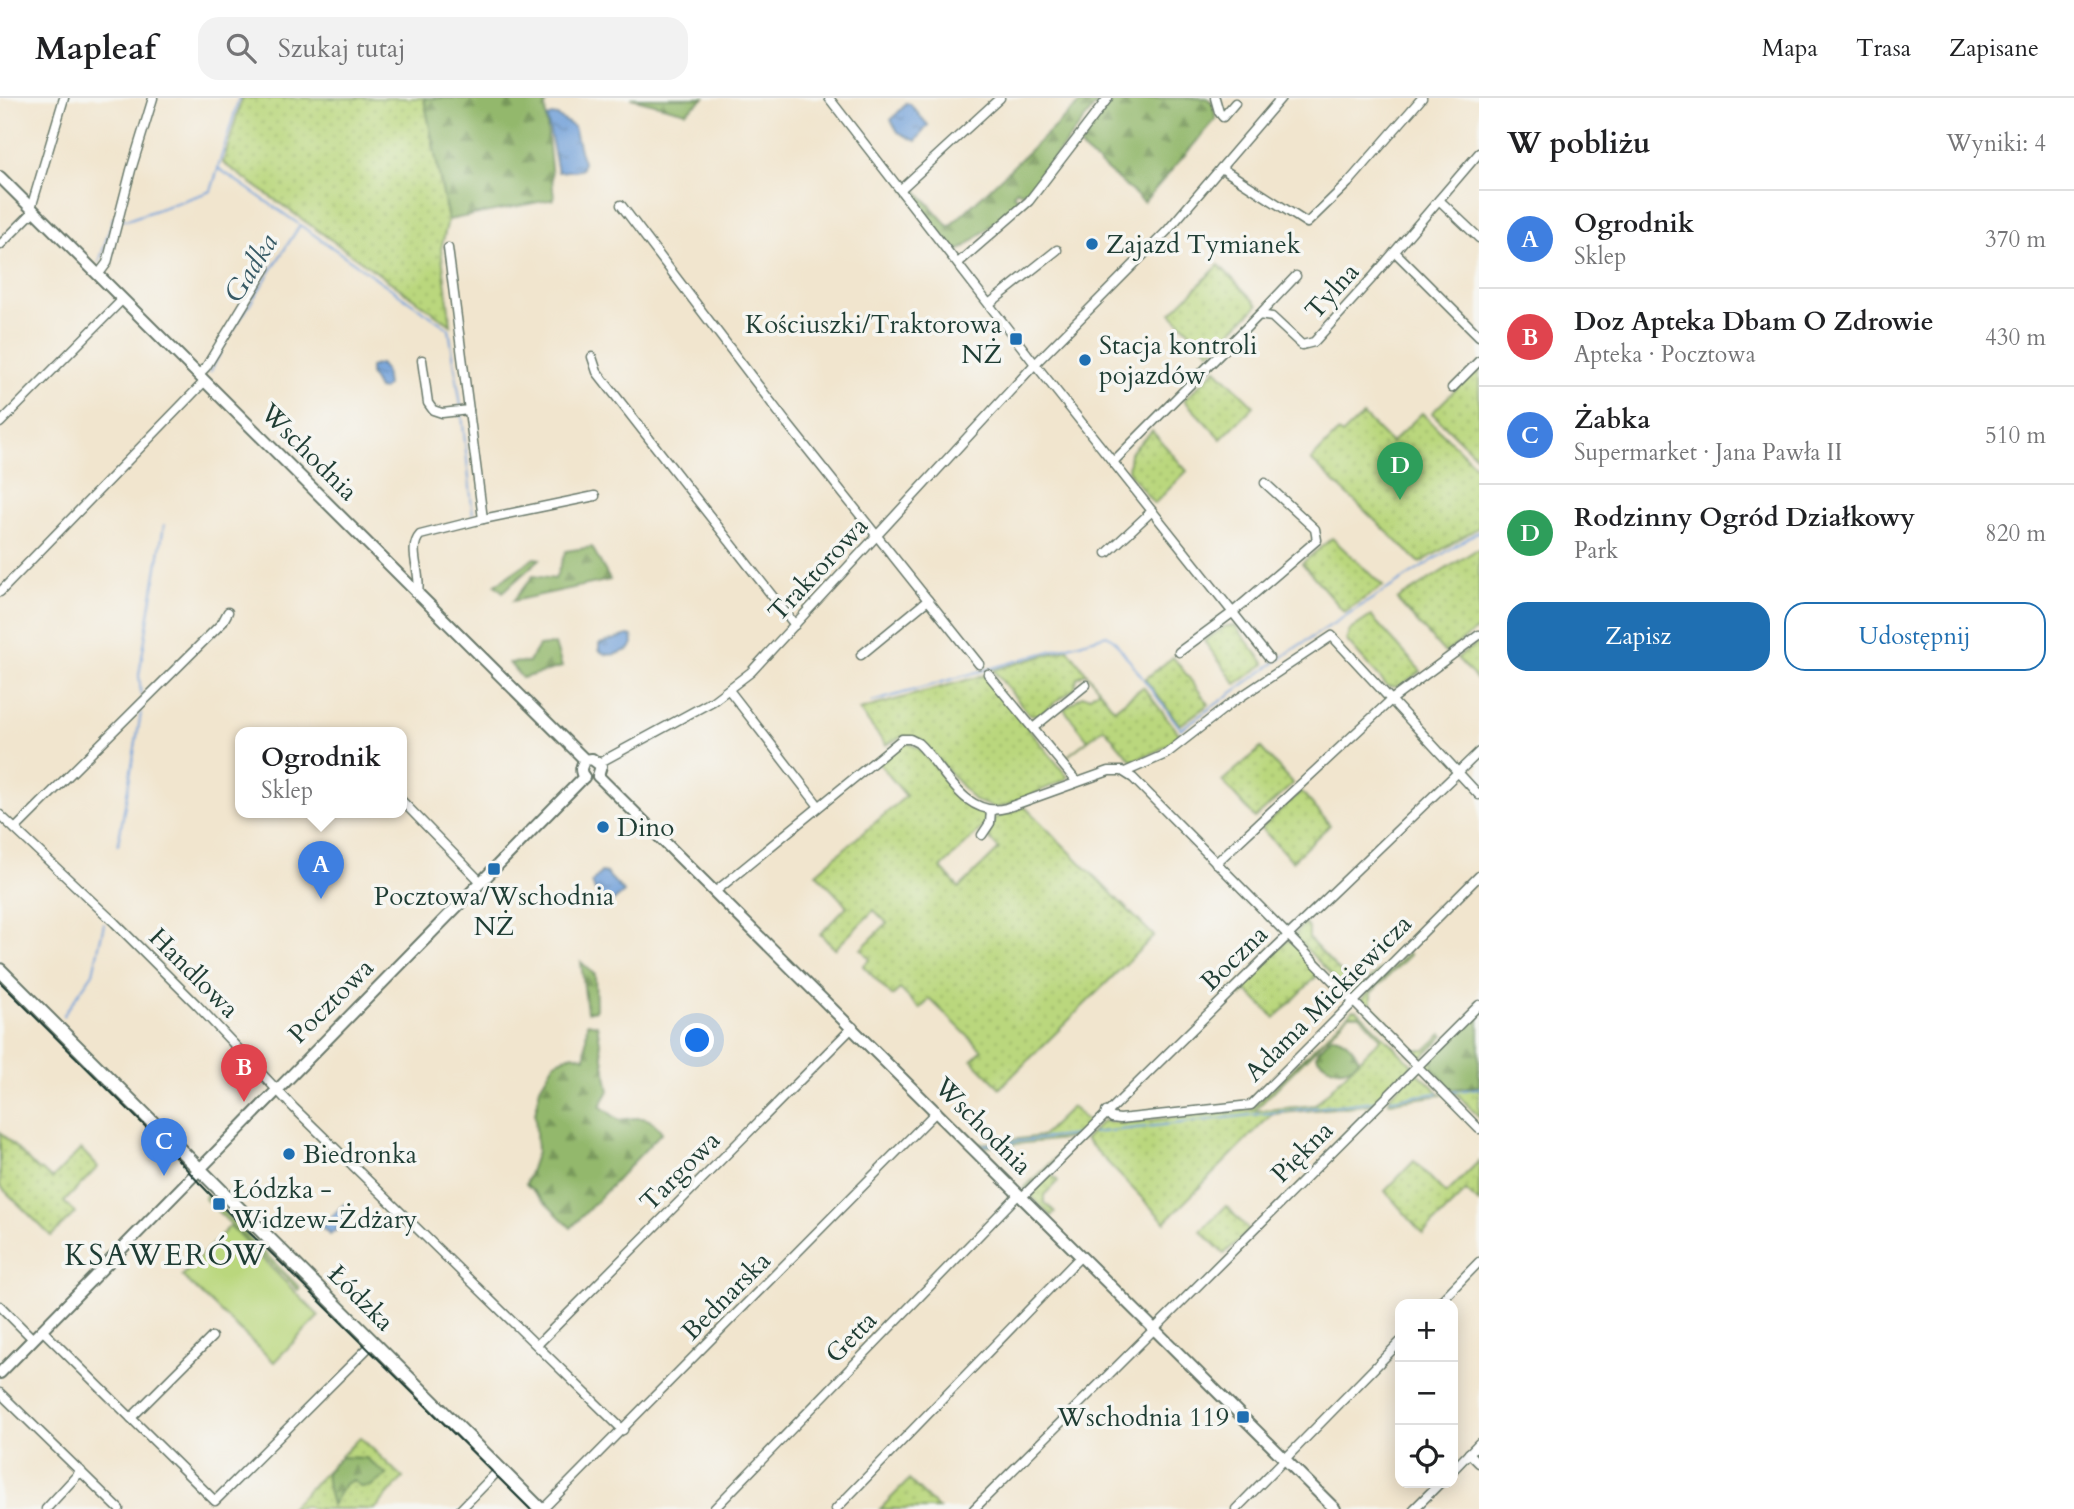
<!DOCTYPE html>
<html lang="pl">
<head>
<meta charset="utf-8">
<style>
  body { margin:0; font-family:Cardo,serif; background:#f2f2f2; color:#202124 }
  .controls { position:absolute; right:21px; bottom:21px; display:grid; overflow:hidden; border-radius:14px; box-shadow:0 4px 18px #0003 }
  .controls button { width:63px; height:63px; display:grid; place-items:center; padding:0; border:0; border-bottom:2px solid #e0e0e0; background:#fff; color:#202124; font:35px sans-serif }
  .you { position:absolute; left:698px; top:943px; width:24px; height:24px; margin:-18px; border:5px solid #fff; border-radius:50%; background:#1a73e8; box-shadow:0 0 0 10px #1a73e833 }
  .badge { display:grid; place-items:center; width:46px; height:46px; border-radius:50%; background:#1f6fb2; color:#fff; font-size:23px; font-weight:700 }
  .pin { position:absolute; translate:-50% -58px; filter:drop-shadow(0 2px 4px #0008) }
  .pin::after { content:''; position:absolute; top:37px; width:24px; height:21px; background:inherit; clip-path:polygon(0 0,100% 0,50% 100%) }
  .popup { position:absolute; left:235px; top:629px; width:172px; height:91px; box-sizing:border-box; display:grid; place-content:center; border-radius:14px; background:#fff; filter:drop-shadow(0 2px 5px #0005); font-size:23px; white-space:nowrap; color:#757577 }
  .popup b { font-size:26px; color:#202124 }
  .popup::after { content:''; position:absolute; left:50%; top:100%; margin-left:-14px; border:14px solid transparent; border-top-color:#fff }
  .list { margin:0; padding:0; list-style:none }
  h2 { display:flex; justify-content:space-between; align-items:center; height:91px; margin:0; padding:0 28px; font-size:30px }
  h2 small { font-size:23px; font-weight:400; color:#757577 }
  .list li { display:grid; grid-template-columns:46px 1fr auto; gap:21px; align-items:center; box-sizing:border-box; height:98px; padding:0 28px; border-top:2px solid #e0e0e0 }
  .list b { display:block; font-size:26px; white-space:nowrap }
  .list p { margin:0; font-size:23px; white-space:nowrap; color:#757577 }
  .list em { font-size:23px; font-style:normal; color:#757577 }
  .actions { display:flex; gap:14px; padding:21px 28px }
  .actions a { flex:1; padding:16px 0; border:2px solid #1f6fb2; border-radius:21px; text-align:center; font-size:24px; color:#1f6fb2 }
  .actions .main { background:#1f6fb2; color:#fff }
  .icon { flex:none; width:38px; height:38px; fill:none; stroke:currentColor; stroke-width:2; stroke-linecap:round; stroke-linejoin:round }
  .map { position:relative; flex:none; width:1479px; height:1411px; overflow:hidden }
  header { display:flex; align-items:center; gap:42px; box-sizing:border-box; height:98px; padding:0 35px; background:#fff; border-bottom:2px solid #e0e0e0 }
  header strong { font-size:33px }
  nav { display:flex; gap:38px; margin-inline-start:auto; font-size:24px }
  .search { width:490px; height:63px; background:#f2f2f2; display:flex; align-items:center; gap:18px; box-sizing:border-box; padding:0 24px; border-radius:21px; color:#757577; font-size:26px }
  main { display:flex }
  aside { flex:1; background:#fff }
  .map>svg:first-child { display:block }
  .grass { fill:url(#grass-dots); stroke:#6c8a58; stroke-width:2; fill-rule:evenodd }
  .forest { fill:url(#forest-firs); stroke:#597a50; stroke-width:2 }
  .park { fill:#bad77d; stroke:#6c8a58; stroke-width:2 }
  .water { fill:url(#water-ripples); stroke:#466e86; stroke-width:2 }
  .lines { fill:none; stroke-linecap:round; stroke-linejoin:round }
  .stream { stroke:#6e9ed8; stroke-width:2 }
  .minor-casing { stroke:#68786a; stroke-width:11 }
  .tertiary-casing { stroke:#68786a; stroke-width:14 }
  .secondary-casing { stroke:#68786a; stroke-width:16 }
  .minor { stroke:#fff; stroke-width:8 }
  .tertiary { stroke:#fff; stroke-width:10 }
  .secondary { stroke:#fff; stroke-width:12 }
  .tram { stroke:#1f3d34; stroke-width:2 }
  .poi-dot { fill:#1f6fb2; stroke:#f6f6f2; stroke-width:2.5 }
  .labels { text-anchor:middle; dominant-baseline:central; stroke-width:7; stroke-linejoin:round; paint-order:stroke }
  .poi-label { font-size:26px; fill:#1f3d34; stroke:#f6f6f2; text-anchor:start }
  .street-label { font-size:26px; fill:#1f3d34; stroke:#f6f6f2 }
  .water-label { font-size:28px; font-style:italic; fill:#375a65; stroke:#f6f6f2 }
  .quarter-label { font-size:30px; letter-spacing:2px; fill:#1f3d34; stroke:#f6f6f2 }
</style>
</head>
<body>
<header>
<strong>Mapleaf</strong>
<div class="search"><svg class="icon" aria-label="search" viewBox="0 0 24 24"><circle cx="10" cy="10" r="6"/><path d="M15 15l6 6"/></svg>Szukaj tutaj</div>
<nav><a>Mapa</a><a>Trasa</a><a>Zapisane</a></nav>
</header>
<main>
<div class="map">
<svg width="1479" height="1411" viewBox="0 0 1479 1411">
  <defs>
    <pattern id="grass-dots" width="8" height="8" patternUnits="userSpaceOnUse" patternTransform="scale(1.75)"><rect width="8" height="8" fill="#bad77d"/><path d="M2 2h.1M6 6h.1" fill="none" stroke="#9fb96d" stroke-width="1.8" stroke-linecap="round"/></pattern>
    <pattern id="forest-firs" width="22" height="20" patternUnits="userSpaceOnUse" patternTransform="scale(1.75)"><rect width="22" height="20" fill="#93b86c"/><path d="M5 1l3.5 6h-7zM16 11l3.5 6h-7z" fill="#77975a"/></pattern>
    <pattern id="water-ripples" width="26" height="14" patternUnits="userSpaceOnUse" patternTransform="scale(1.75)"><rect width="26" height="14" fill="#6e9ed8"/><path d="M2 4q2-2 4 0t4 0M15 11q2-2 4 0t4 0" fill="none" stroke="#5a82b0"/></pattern>
  </defs>
  <rect width="100%" height="100%" fill="#f6f6f2"/>
  <filter id="ink" filterUnits="userSpaceOnUse"><feTurbulence type="fractalNoise" baseFrequency=".0143" numOctaves="2"/><feDisplacementMap in="SourceGraphic" scale="14" xChannelSelector="R" yChannelSelector="G"/><feConvolveMatrix kernelMatrix="1 2 1 2 8 2 1 2 1" color-interpolation-filters="sRGB"/></filter>
  <filter id="wash" filterUnits="userSpaceOnUse"><feTurbulence type="fractalNoise" baseFrequency=".00686" numOctaves="4" result="noise"/><feDisplacementMap in="SourceGraphic" scale="28" xChannelSelector="R" yChannelSelector="G"/><feGaussianBlur stdDeviation="1.57" result="paint"/><feColorMatrix in="noise" values="0 0 0 0 0 0 0 0 0 0 0 0 0 0 0 0 0 1.4 0 .05"/><feComposite in="paint" operator="in"/></filter>
  <g filter="url(#wash)">
    <rect width="100%" height="100%" fill="#f1e5ce"/>
    <!-- grass -->
    <g class="grass">
      <path d="M242,0H424L448,122L441,151L451,227L223,65Z"/>
      <path d="M1219,167L1258,207L1210,254L1171,215Z"/>
      <path d="M1479,268V361L1432,315Z"/>
      <path d="M1216,271L1254,308L1221,341L1184,302Z"/>
      <path d="M1422,315L1479,371V429L1420,465L1311,362L1338,334L1342,337L1363,317L1391,345Z"/>
      <path d="M1152,333L1187,373L1154,406L1128,373L1130,355Z"/>
      <path d="M1332,440L1383,488L1344,514L1302,465Z"/>
      <path d="M1476,452H1479V530L1445,555L1397,502Z"/>
      <path d="M1371,518L1421,573L1398,589L1387,588L1346,542L1350,532Z"/>
      <path d="M1226,528H1235L1265,566L1236,586L1204,543Z"/>
      <path d="M1479,544V584L1457,560Z"/>
      <path d="M1068,551L1114,611L1143,589L1181,638L1157,653L1132,663L1104,630L1065,660L1088,642L1064,611L1082,598H1090L1099,591L1086,575L1077,580L1075,590L1039,617L1029,616L993,572Z"/>
      <path d="M1173,559L1209,606L1180,627L1145,581Z"/>
      <path d="M985,577L1068,679L1063,683L1010,706L996,710L975,703L926,648L921,643L903,638L886,647L859,612Z"/>
      <path d="M908,645L920,651L966,706L987,718L985,727L941,770L959,790L999,751L988,739L995,720L1025,709L1154,838L1000,990L972,962L982,952L930,901L920,911L900,891L892,898L863,868L870,861L861,851L887,825L874,812L835,851L820,836L847,808L816,775L906,698L877,663L898,647Z"/>
      <path d="M1261,650L1293,686L1255,720L1222,683Z"/>
      <path d="M1301,693L1330,727L1292,763L1261,730Z"/>
      <path d="M1304,825L1309,830V841L1350,884L1354,881L1364,887L1381,871L1382,873L1356,898L1351,897L1294,838Z"/>
      <path d="M1287,843H1291L1324,878L1319,876L1275,920L1247,893L1241,899L1235,892Z"/>
      <path d="M1408,855L1410,857L1371,895V906L1415,952H1425L1442,936L1444,938L1420,961L1410,957L1360,905L1364,899Z"/>
      <path d="M1479,910V914L1433,960L1452,991L1479,988V1019L1457,996H1450L1425,969L1426,964Z"/>
      <path d="M1353,912H1357L1411,966V970L1376,1006L1272,1016L1165,1124L1085,1041L1102,1023L1121,1025L1250,1012ZM1349,917H1360L1381,940L1315,1007L1254,1013Z"/>
      <path d="M1418,975L1442,997L1389,1004L1390,998L1413,976Z"/>
      <path d="M1072,1009L1088,1024L1101,1013L1102,1015L1027,1091L1024,1090L1076,1040L984,1049L980,1046L1042,1038Z"/>
      <path d="M0,1034L37,1071L42,1072L52,1081L81,1051L98,1069L64,1104L75,1115L51,1138L0,1088Z"/>
      <path d="M1414,1063L1446,1096L1479,1063V1105L1466,1093L1423,1136L1385,1093Z"/>
      <path d="M1050,1075L1058,1083L1044,1097V1104L1055,1114L1051,1118L1032,1099L1031,1095Z"/>
      <path d="M206,1097L300,1190L298,1192L205,1101Z"/>
      <path d="M1226,1108L1249,1132L1224,1156L1201,1133Z"/>
      <path d="M360,1339L403,1380L375,1411H312L306,1408L289,1411Z"/>
      <path d="M909,1382L939,1411H880Z"/>
    </g>
    <!-- forest -->
    <g class="forest">
      <path d="M424,0H549L545,8L554,101L448,122Z"/>
      <path d="M631,0H704L686,14Z"/>
      <path d="M1085,0H1101L1031,90L1021,95L1017,92L1013,96L1020,103L1018,106L961,152L953,150L906,93L913,88L949,129Z"/>
      <path d="M1114,0H1207L1213,5L1216,21L1144,104L1078,47Z"/>
      <path d="M592,449L610,482L513,503L533,478L555,481L566,453Z"/>
      <path d="M534,460L540,461L503,494L495,487Z"/>
      <path d="M555,546L562,569L522,580L509,565L529,564L539,548Z"/>
      <path d="M581,864L595,877L596,912L587,914Z"/>
      <path d="M1479,914V988L1452,991L1433,971V960Z"/>
      <path d="M587,925L597,927L609,993L600,1008L619,1022C641,1019 648,1016 662,1034L571,1130L526,1086L537,1053L535,1016L540,989L555,964L573,956L585,960Z"/>
      <path d="M1332,938C1344,938 1355,951 1359,962C1344,978 1328,971 1316,958L1317,954Z"/>
      <path d="M341,1359L366,1360L387,1377L371,1388L360,1389L353,1382L345,1386L332,1407L328,1391L326,1374Z"/>
    </g>
    <!-- park -->
    <path class="park" d="M230,1128L319,1218L274,1264L182,1178Z"/>
    <!-- water -->
    <g class="water">
      <path d="M907,5L910,6L928,27L916,43L898,34L891,22Z"/>
      <path d="M551,17L557,18L574,29L583,64L582,71L580,72L558,74L547,20Z"/>
      <path d="M380,266L385,272L387,288L383,292L378,291L370,276V269Z"/>
      <path d="M628,537L632,538L633,545L630,551C619,555 608,561 599,552V546Z"/>
      <path d="M601,774L606,775L624,794L611,805C601,800 595,796 592,785Z"/>
      <path d="M344,1106L356,1115L330,1137L321,1129Z"/>
    </g>
    <g class="lines">
      <!-- stream -->
      <g class="stream">
        <path d="M122,121L127,122L211,93L218,71"/>
        <path d="M300,127L449,231L461,308"/>
        <path d="M99,165L113,120H117"/>
        <path d="M223,248L300,127L218,70L239,0"/>
        <path d="M210,274L221,253"/>
        <path d="M462,317L473,417"/>
        <path d="M141,597L139,577L164,427"/>
        <path d="M872,604L1107,537L1114,542L1181,631L1298,548L1479,433"/>
        <path d="M118,747L141,615"/>
        <path d="M63,918L93,875L104,826"/>
        <path d="M1452,994L1479,990"/>
        <path d="M1391,1001L1438,995"/>
        <path d="M1093,1035L1375,1003"/>
        <path d="M983,1047L1076,1037"/>
      </g>
    </g>
  </g>
  <g filter="url(#ink)">
    <g class="lines">
      <defs>
        <g id="minor">
          <path d="M829,0L1035,266L1269,560"/>
          <path d="M1215,0L1219,14L1223,19L1235,5"/>
          <path d="M1221,70L1307,125L1348,85L1422,0"/>
          <path d="M901,91L1000,0"/>
          <path d="M1439,102L1479,140"/>
          <path d="M621,107L786,324L979,566"/>
          <path d="M31,110L64,0"/>
          <path d="M0,147L34,113"/>
          <path d="M448,150L483,421"/>
          <path d="M1395,154L1479,238"/>
          <path d="M958,165L1029,103L1108,0"/>
          <path d="M98,177L107,165L131,72L153,0"/>
          <path d="M989,206L1057,152"/>
          <path d="M1259,217L1296,178"/>
          <path d="M592,259L597,274L795,527"/>
          <path d="M422,262L428,305L433,312L442,315L469,312"/>
          <path d="M198,277L206,269L266,170"/>
          <path d="M1452,290L1479,263"/>
          <path d="M0,325L123,201"/>
          <path d="M1113,364L1259,217L1272,219L1302,247L1314,244L1373,179L1479,55"/>
          <path d="M1107,455L1152,413"/>
          <path d="M0,494L205,283"/>
          <path d="M418,494C422,476 407,451 420,437L483,421L595,398"/>
          <path d="M1179,554L1232,515L1317,442L1315,431L1265,385"/>
          <path d="M861,557L928,502"/>
          <path d="M988,576L1077,684"/>
          <path d="M729,592L818,707"/>
          <path d="M1033,630L1086,587"/>
          <path d="M599,665L713,603L751,574L1035,266L1167,133L1281,0"/>
          <path d="M1125,674L1166,656L1230,606L1332,538L1479,697"/>
          <path d="M402,703L481,784"/>
          <path d="M0,717L115,825L197,907L294,1010L623,1332"/>
          <path d="M15,731L222,525L228,514"/>
          <path d="M982,737L990,725L991,712"/>
          <path d="M1216,765L1391,602L1479,537"/>
          <path d="M716,793L902,641H910L918,645C944,669 964,721 1006,710L1109,673H1122L1133,680L1479,1031"/>
          <path d="M1106,1014L1112,1020L1120,1021L1251,1007L1479,778"/>
          <path d="M1022,1099L1273,852L1479,654"/>
          <path d="M1438,1206L1479,1164"/>
          <path d="M0,1208L33,1241"/>
          <path d="M42,1232L215,1403L373,1245"/>
          <path d="M538,1246L853,929"/>
          <path d="M0,1295L119,1411"/>
          <path d="M131,1320L212,1239"/>
          <path d="M1469,1355L1479,1365"/>
          <path d="M1453,1372L1479,1345"/>
          <path d="M46,1411L81,1373"/>
          <path d="M461,1411L500,1371"/>
          <path d="M543,1411L937,1013"/>
          <path d="M714,1411L1019,1096"/>
          <path d="M836,1411L1081,1158"/>
          <path d="M974,1411L1479,907"/>
          <path d="M1236,1411L1400,1244"/>
          <path d="M1414,1411L1440,1385"/>
        </g>
        <g id="tertiary">
          <path d="M0,79L585,662"/>
          <path d="M598,678L1335,1411"/>
          <path d="M584,679C579,673 581,668 585,662L592,661L601,668L598,678"/>
          <path d="M0,1275L584,679"/>
        </g>
        <path id="secondary" d="M0,872L540,1411"/>
      </defs>
      <!-- minor casing -->
      <use href="#minor" class="minor-casing"/>
      <!-- tertiary casing -->
      <use href="#tertiary" class="tertiary-casing"/>
      <!-- secondary casing -->
      <use href="#secondary" class="secondary-casing"/>
      <!-- minor -->
      <use href="#minor" class="minor"/>
      <!-- tertiary -->
      <use href="#tertiary" class="tertiary"/>
      <!-- secondary -->
      <use href="#secondary" class="secondary"/>
      <!-- tram -->
      <path class="tram" d="M0,884L172,1055C202,1089 232,1120 266,1150L530,1411"/>
    </g>
  </g>
  <!-- markers -->
  <g class="poi-dot">
    <circle cx="1092" cy="146" r="7"/>
    <rect x="1009" y="234" width="14" height="14" rx="3.5"/>
    <circle cx="1085" cy="262" r="7"/>
    <circle cx="603" cy="729" r="7"/>
    <rect x="487" y="764" width="14" height="14" rx="3.5"/>
    <circle cx="289" cy="1056" r="7"/>
    <rect x="212" y="1099" width="14" height="14" rx="3.5"/>
    <rect x="1236" y="1312" width="14" height="14" rx="3.5"/>
  </g>
  <g class="labels">
    <!-- poi labels -->
    <g class="poi-label">
      <text x="1106" y="146">Zajazd Tymianek</text>
      <text x="1002" y="226" text-anchor="end">Kościuszki/Traktorowa<tspan x="1002" dy="30">NŻ</tspan></text>
      <text x="1099" y="247">Stacja kontroli<tspan x="1099" dy="30">pojazdów</tspan></text>
      <text x="617" y="729">Dino</text>
      <text x="494" y="798" text-anchor="middle">Pocztowa/Wschodnia<tspan x="494" dy="30">NŻ</tspan></text>
      <text x="303" y="1056">Biedronka</text>
      <text x="233" y="1091">Łódzka -<tspan x="233" dy="30">Widzew-Żdżary</tspan></text>
      <text x="1229" y="1319" text-anchor="end">Wschodnia 119</text>
    </g>
    <!-- street labels -->
    <g class="street-label">
      <text transform="translate(1332 193) rotate(-48)">Tylna</text>
      <text transform="translate(309 354) rotate(45)">Wschodnia</text>
      <text transform="translate(818 471) rotate(-47)">Traktorowa</text>
      <text transform="translate(1234 860) rotate(-44)">Boczna</text>
      <text transform="translate(194 875) rotate(45)">Handlowa</text>
      <text transform="translate(1328 900) rotate(-45)">Adama Mickiewicza</text>
      <text transform="translate(331 903) rotate(-45)">Pocztowa</text>
      <text transform="translate(983 1028) rotate(45)">Wschodnia</text>
      <text transform="translate(1302 1054) rotate(-45)">Piękna</text>
      <text transform="translate(680 1073) rotate(-45)">Targowa</text>
      <text transform="translate(726 1198) rotate(-45)">Bednarska</text>
      <text transform="translate(361 1200) rotate(45)">Łódzka</text>
      <text transform="translate(851 1239) rotate(-46)">Getta</text>
    </g>
    <!-- water labels -->
    <g class="water-label">
      <text transform="translate(251 170) rotate(-58)">Gadka</text>
    </g>
    <!-- quarter labels -->
    <g class="quarter-label">
      <text x="166" y="1157">KSAWERÓW</text>
    </g>
  </g>
</svg>
<div class="controls">
<button>+</button>
<button>−</button>
<button><svg class="icon" aria-label="locate" viewBox="0 0 24 24"><circle cx="12" cy="12" r="6"/><path d="M12 2v4M12 18v4M2 12h4M18 12h4"/></svg></button>
</div>
<div class="you"></div>
<div class="pin badge" style="left:321px;top:801px;background:#3f7fe0">A</div>
<div class="popup"><b>Ogrodnik</b>Sklep</div>
<div class="pin badge" style="left:244px;top:1004px;background:#e0444e">B</div>
<div class="pin badge" style="left:164px;top:1078px;background:#3f7fe0">C</div>
<div class="pin badge" style="left:1400px;top:402px;background:#2e9e5b">D</div>
</div>
<aside>
<h2>W pobliżu<small>Wyniki: 4</small></h2>
<ul class="list">
<li><span class="badge" style="background:#3f7fe0">A</span><div><b>Ogrodnik</b><p>Sklep</p></div><em>370 m</em></li>
<li><span class="badge" style="background:#e0444e">B</span><div><b>Doz Apteka Dbam O Zdrowie</b><p>Apteka · Pocztowa</p></div><em>430 m</em></li>
<li><span class="badge" style="background:#3f7fe0">C</span><div><b>Żabka</b><p>Supermarket · Jana Pawła II</p></div><em>510 m</em></li>
<li><span class="badge" style="background:#2e9e5b">D</span><div><b>Rodzinny Ogród Działkowy</b><p>Park</p></div><em>820 m</em></li>
</ul>
<div class="actions"><a class="main">Zapisz</a><a>Udostępnij</a></div>
</aside>
</main>
</body>
</html>
